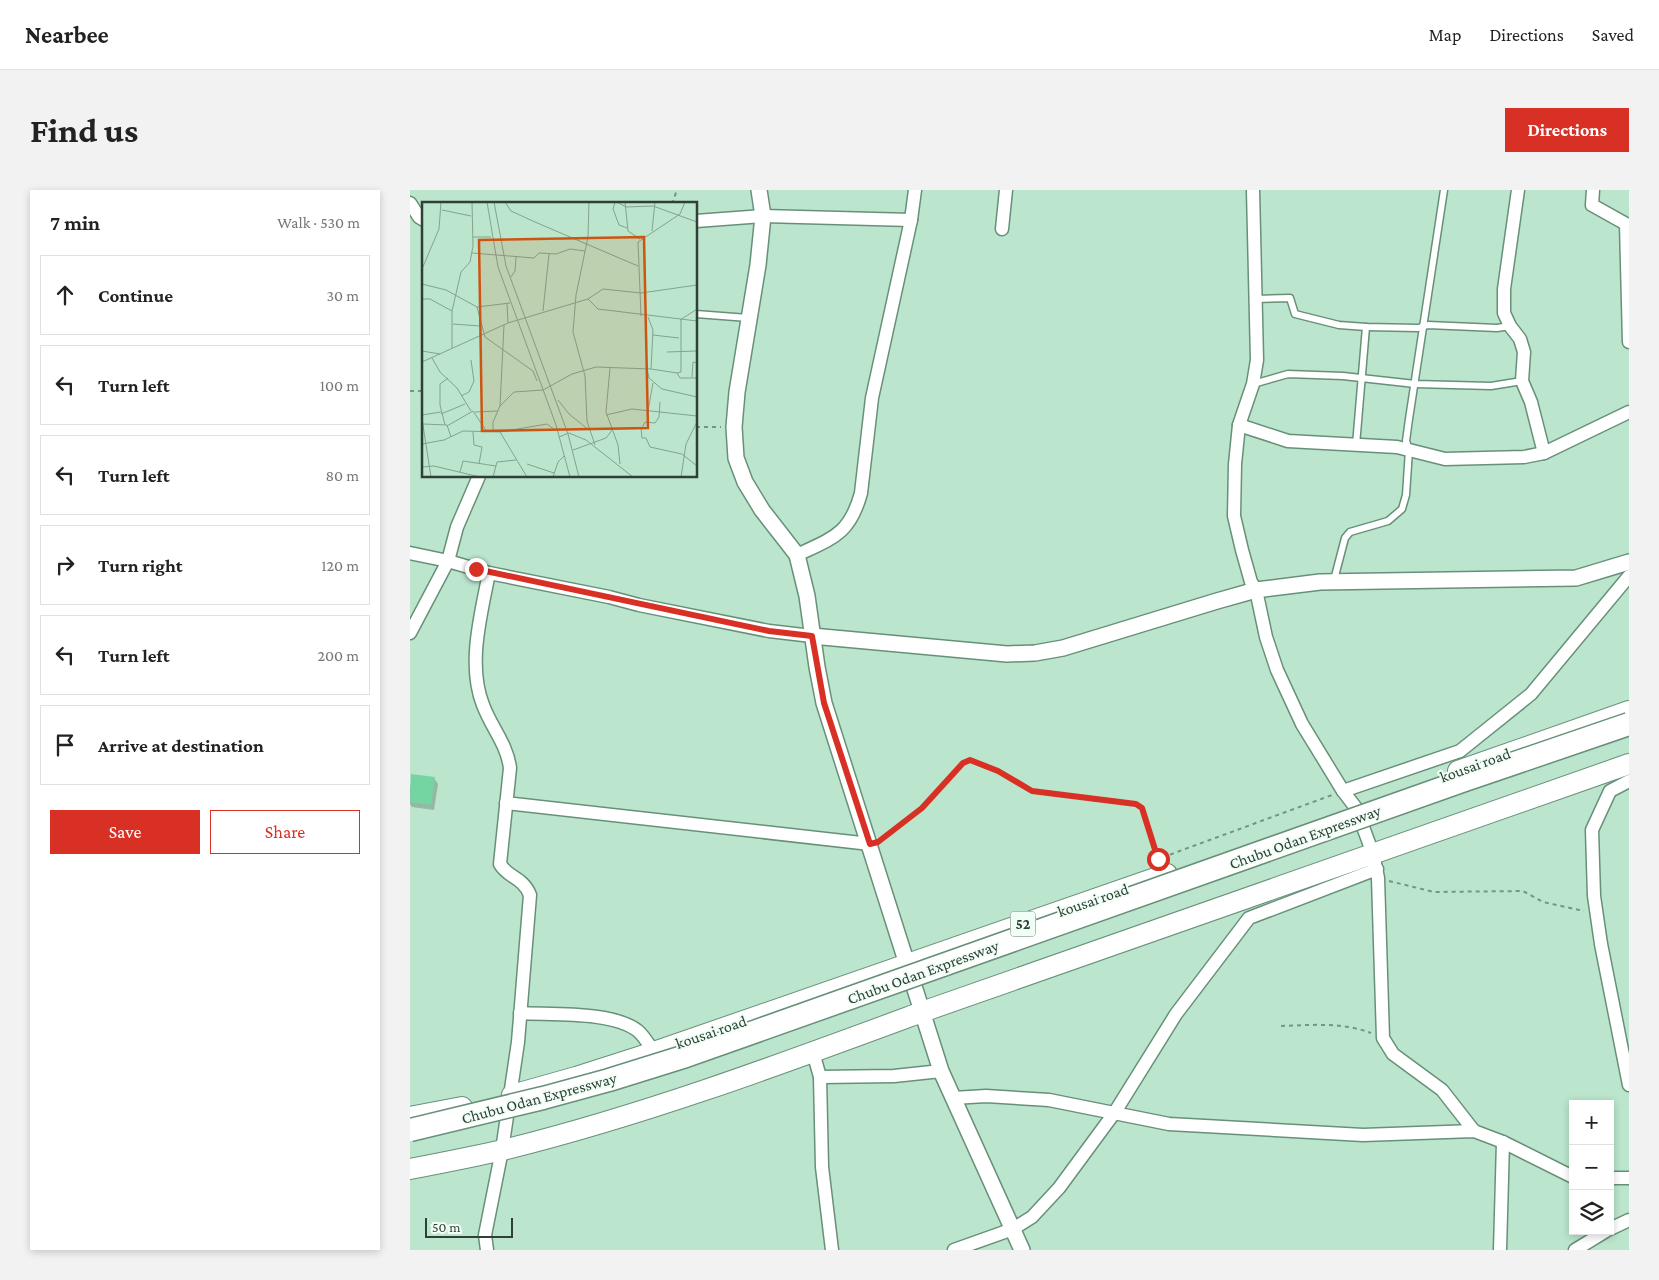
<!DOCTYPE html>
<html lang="en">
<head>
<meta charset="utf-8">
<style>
  body { margin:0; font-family:"Crimson Pro",serif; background:#f2f2f2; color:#222 }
  .controls { position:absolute; right:15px; bottom:15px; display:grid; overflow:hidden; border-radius:0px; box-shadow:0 2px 8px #0003 }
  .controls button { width:45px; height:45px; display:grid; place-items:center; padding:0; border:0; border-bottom:1px solid #e0e0e0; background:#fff; color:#222; font:25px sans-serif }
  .scale { position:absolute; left:15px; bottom:12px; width:88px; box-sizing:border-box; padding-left:5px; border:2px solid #2f4036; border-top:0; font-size:14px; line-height:18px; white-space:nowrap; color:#2f4036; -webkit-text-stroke:4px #f1fef6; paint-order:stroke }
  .stop { position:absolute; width:15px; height:15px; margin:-11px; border:4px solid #d93025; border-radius:50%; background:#fff }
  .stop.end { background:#d93025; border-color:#fff; box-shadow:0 1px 5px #0008 }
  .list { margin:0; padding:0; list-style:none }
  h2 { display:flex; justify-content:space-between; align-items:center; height:65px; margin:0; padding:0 20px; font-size:21px }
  h2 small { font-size:16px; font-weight:400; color:#767676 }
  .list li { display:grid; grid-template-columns:32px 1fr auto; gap:15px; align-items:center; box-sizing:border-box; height:80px; margin:0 10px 10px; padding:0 10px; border:1px solid #e0e0e0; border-radius:0px }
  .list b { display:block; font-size:19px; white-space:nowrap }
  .list em { font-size:16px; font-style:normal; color:#767676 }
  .actions { display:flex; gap:10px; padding:15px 20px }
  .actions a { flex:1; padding:11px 0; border:1px solid #d93025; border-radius:0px; text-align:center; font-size:18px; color:#d93025 }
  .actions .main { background:#d93025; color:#fff }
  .icon { flex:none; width:28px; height:28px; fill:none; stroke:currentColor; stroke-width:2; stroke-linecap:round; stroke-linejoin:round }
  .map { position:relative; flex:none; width:1219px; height:1060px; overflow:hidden; border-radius:0px }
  header { display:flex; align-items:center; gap:30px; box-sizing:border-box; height:70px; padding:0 25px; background:#fff; border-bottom:1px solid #e0e0e0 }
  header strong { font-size:24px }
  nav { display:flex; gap:28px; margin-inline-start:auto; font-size:18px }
  .intro { display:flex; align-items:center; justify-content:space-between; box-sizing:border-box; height:120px; padding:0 30px }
  h1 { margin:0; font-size:35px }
  .button { padding:12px 22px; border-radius:0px; background:#d93025; color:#fff; font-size:18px; font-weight:700 }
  main { display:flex; gap:30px; padding:0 30px }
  aside { flex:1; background:#fff; border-radius:0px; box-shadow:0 2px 8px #0003 }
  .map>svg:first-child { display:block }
  .shadow { fill:#0003 }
  .building { fill:#75d5a2 }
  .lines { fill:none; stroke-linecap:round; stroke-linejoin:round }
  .service-casing { stroke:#689079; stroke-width:9 }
  .minor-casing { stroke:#689079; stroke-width:15 }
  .tertiary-casing { stroke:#689079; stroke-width:18 }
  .trunk-casing { stroke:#689079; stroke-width:22 }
  .path { stroke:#769482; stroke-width:2; stroke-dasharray:4 4; stroke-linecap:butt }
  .service { stroke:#fff; stroke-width:6 }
  .minor { stroke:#fff; stroke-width:12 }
  .tertiary { stroke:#fff; stroke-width:15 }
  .trunk { stroke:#fff; stroke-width:20 }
  .motorway-bridge-casing { stroke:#689079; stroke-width:25; stroke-linecap:butt }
  .motorway-bridge { stroke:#fff; stroke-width:22 }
  .route { stroke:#d93025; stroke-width:6 }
  .labels { text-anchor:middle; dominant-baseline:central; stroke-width:4; stroke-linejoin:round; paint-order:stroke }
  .shield { fill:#f1fef6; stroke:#697970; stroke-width:1 }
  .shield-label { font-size:15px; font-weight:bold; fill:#2f4036 }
  .street-label { font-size:16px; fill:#2f4036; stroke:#f1fef6 }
  .inset-road { fill:none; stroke:#83a390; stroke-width:1 }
  .view { fill:#cc5512; fill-opacity:0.15; stroke:#cc5512; stroke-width:2.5 }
  .inset-edge { fill:none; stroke:#2f4036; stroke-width:2.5 }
</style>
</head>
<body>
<header>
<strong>Nearbee</strong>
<nav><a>Map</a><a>Directions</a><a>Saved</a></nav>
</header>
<div class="intro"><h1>Find us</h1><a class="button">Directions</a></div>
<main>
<aside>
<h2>7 min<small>Walk · 530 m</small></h2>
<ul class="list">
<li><svg class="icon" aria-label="ahead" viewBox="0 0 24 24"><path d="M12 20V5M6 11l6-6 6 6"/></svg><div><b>Continue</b></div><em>30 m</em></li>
<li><svg class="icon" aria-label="left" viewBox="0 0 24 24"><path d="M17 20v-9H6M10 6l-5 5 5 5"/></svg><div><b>Turn left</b></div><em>100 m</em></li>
<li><svg class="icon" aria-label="left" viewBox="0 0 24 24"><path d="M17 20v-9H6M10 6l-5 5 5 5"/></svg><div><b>Turn left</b></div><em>80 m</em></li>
<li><svg class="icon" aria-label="right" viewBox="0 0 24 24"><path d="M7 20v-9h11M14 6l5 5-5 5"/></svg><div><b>Turn right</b></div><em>120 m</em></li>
<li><svg class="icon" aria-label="left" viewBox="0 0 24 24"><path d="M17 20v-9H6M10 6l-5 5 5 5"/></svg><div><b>Turn left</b></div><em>200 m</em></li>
<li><svg class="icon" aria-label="arrive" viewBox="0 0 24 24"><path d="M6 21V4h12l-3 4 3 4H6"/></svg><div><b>Arrive at destination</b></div></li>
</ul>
<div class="actions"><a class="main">Save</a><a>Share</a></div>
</aside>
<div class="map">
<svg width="1219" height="1060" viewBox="0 0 1219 1060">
  <rect width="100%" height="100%" fill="#bbe5cc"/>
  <!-- shadow -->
  <path class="shadow" d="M2,585L24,588L28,594L24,620L2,617L0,614V600Z"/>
  <!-- building -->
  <path class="building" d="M1,584L25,587L21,615L0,612Z"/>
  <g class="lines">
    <defs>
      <g id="service">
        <path d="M846,109L880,108L885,124L929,135L956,137L1008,138L1018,135L1087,138L1100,136"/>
        <path d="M286,124L338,128"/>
        <path d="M843,194L878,184L933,186L1005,194L1081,196L1112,191"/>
        <path d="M946,255L956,137"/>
        <path d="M924,390L935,348L940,342L978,331L992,319L996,305L999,260L996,251L999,229L1034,0"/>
      </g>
      <g id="minor">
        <path d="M843,0L847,170L843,194L829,235L825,274L824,326L832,360L841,392L846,400L856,447L867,480L892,534L933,601L946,618L963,664L968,688L973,848L983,864L1032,900L1064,941"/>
        <path d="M1108,0L1094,99V123L1100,136L1110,149L1114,162L1112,191L1121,212L1134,263"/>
        <path d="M1183,0L1182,15L1216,34L1219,152"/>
        <path d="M0,13L9,27L14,30"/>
        <path d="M286,31L353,26L501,30"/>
        <path d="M592,39L596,0"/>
        <path d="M829,235L878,251L987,257L1035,269L1114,267L1134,263L1219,222"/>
        <path d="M0,363L38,371L79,383L199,407L229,415L359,441L402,446"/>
        <path d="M387,365C423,348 440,344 451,303L462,208L501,30L505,0"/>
        <path d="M0,443L38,371L47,337L69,286"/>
        <path d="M1219,591L1200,601L1182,640L1184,706L1191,754L1219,895"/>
        <path d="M933,601L1050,561L1121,504L1219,386"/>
        <path d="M96,613L460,654"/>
        <path d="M110,823C142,825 203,821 228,841C234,846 239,855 244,862"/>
        <path d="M403,862L410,887L412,977L422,1060"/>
        <path d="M410,887L484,886L531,881"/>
        <path d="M543,908L576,906L639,910L759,934L953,945L1064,941L1093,952L1163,987"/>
        <path d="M1200,988H1219"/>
        <path d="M1200,1039L1219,1030"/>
        <path d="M77,1060L75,1045L92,960L108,852L120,705C113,687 98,688 90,674L100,578C97,554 81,537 73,515C57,475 71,424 79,383"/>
        <path d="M544,1060L603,1039L622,1027L649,998L705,922L766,824L839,728L967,679"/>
        <path d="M1090,1060L1093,952"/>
        <path d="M1165,1060L1196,1041"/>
      </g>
      <g id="tertiary">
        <path d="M349,0L353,26L348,75L327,202L324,237L326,268L335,292L352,320L387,365L397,406L407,477L414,513L531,881L612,1060"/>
        <path d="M402,446L597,464L625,463L653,458L807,411L846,400L910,392L1166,388L1219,372"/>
      </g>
      <g id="trunk">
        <path d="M1048,581L1219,521"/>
        <path d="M102,905L166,887L244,862L757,684"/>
        <path d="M0,927L52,917"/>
        <path d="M0,979C31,973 62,967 93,960C235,925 374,873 512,822L1219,574"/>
      </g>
    </defs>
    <!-- service casing -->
    <use href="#service" class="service-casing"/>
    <!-- minor casing -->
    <use href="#minor" class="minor-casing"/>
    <!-- tertiary casing -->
    <use href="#tertiary" class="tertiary-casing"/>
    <!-- trunk casing -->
    <use href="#trunk" class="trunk-casing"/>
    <!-- path -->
    <g class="path">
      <path d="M262,14L267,0"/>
      <path d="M0,201H14"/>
      <path d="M286,237H311"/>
      <path d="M471,649L512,619L553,573L560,570L588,581L621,601L726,614L732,618L748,669L922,605"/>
      <path d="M979,691L1024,702L1113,701L1133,712L1174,721"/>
      <path d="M871,836C902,835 932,832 961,843"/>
    </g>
    <!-- service -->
    <use href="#service" class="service"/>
    <!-- minor -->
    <use href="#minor" class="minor"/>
    <!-- tertiary -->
    <use href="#tertiary" class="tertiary"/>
    <!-- trunk -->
    <use href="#trunk" class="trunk"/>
    <defs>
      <path id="motorway-bridge" d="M0,940L133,908L199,890L276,866L1055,590L1219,534"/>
    </defs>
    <!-- motorway-bridge casing -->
    <use href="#motorway-bridge" class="motorway-bridge-casing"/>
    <!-- motorway-bridge -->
    <use href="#motorway-bridge" class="motorway-bridge"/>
  </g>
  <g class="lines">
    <!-- route -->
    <path class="route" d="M66,379L359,441L402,446L414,513L460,654L468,652L512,618L553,573L560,570L588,581L622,601L726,614L732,618L748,669"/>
  </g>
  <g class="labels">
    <!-- shield labels -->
    <rect class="shield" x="600.5" y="721.5" width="25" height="25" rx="4"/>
    <g class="shield-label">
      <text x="613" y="734">52</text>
    </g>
    <!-- street labels -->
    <g class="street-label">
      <text transform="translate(1065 575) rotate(-20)">kousai road</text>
      <text transform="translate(895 647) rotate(-20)">Chubu Odan Expressway</text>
      <text transform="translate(683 710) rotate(-19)">kousai road</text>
      <text transform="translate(513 782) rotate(-20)">Chubu Odan Expressway</text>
      <text transform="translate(301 842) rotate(-19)">kousai road</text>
      <text transform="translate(129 908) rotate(-15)">Chubu Odan Expressway</text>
    </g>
  </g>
  <!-- overview -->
  <g transform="translate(12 12)">
    <rect width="275" height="275" fill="#bbe5cc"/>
    <path class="inset-road" d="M65,0L76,65L134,223L148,275M72,0L84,64L146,232L157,275M83,0L89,9L113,20L216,64M167,0L166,35L154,93L151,130L163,174L165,219L173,243M193,0L191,7L197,23L205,26M195,0L204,5L231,4L275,20M203,0L206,29L218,37M20,8L49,14M230,29L233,0M51,35H69M50,51L112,56L117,51L134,52L148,47L163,49M0,67L17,27L19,0M89,75L93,69L94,55M0,82L24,88L55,105L88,101M0,97H8L30,109M166,97L176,107L275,119M85,102L86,121M55,105L63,135L111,169L115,179M121,109L127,52M219,114L216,40L258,12L263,0M226,115L231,128L229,167M258,118L275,107M31,122L58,124M231,133L257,136M30,146V109L39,70L48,60L51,44L50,0M0,149L18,152M245,150L275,149M10,156L18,170L35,186L49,209M0,160L86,121L166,97L181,87L219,91L275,83M188,166L184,210L196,243L198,262M225,167L227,176L240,187L275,195M255,171L259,170V118M270,175L271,160L275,161M39,194L47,190L52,179L49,158M136,198L147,212L167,228M78,204L92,190L121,188L150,172L174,165L229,167L255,171L258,176H275M226,209L231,181M53,210L76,209M19,212L43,202M0,213L19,210M184,213L210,207L275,214M0,217L9,275M1,222L25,223L29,235M23,223L18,203V182L26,176M25,224L51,209L65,230M219,226L220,236H224L228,245L260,252L275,264M51,230L52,243L60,245L57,262M71,230V220L78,204L82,123M78,230L105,275M137,235L147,231L164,238L211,275M0,242L22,238L41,229L78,230L125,222L133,228M151,248L184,236L191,227L220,226L223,220L233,221L237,215L238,200M105,262L132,271M0,265L12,264L58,275M38,270L41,259L74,264M71,275L75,260L94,258M131,275L136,260L142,254M259,275L264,242L275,220"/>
    <path class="view" d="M222,35L226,226L60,229L57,38Z"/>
    <rect width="275" height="275" class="inset-edge"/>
  </g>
</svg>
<div class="controls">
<button>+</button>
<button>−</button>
<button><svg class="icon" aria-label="layers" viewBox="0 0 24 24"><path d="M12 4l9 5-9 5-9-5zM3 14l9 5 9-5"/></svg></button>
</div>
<div class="scale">50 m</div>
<div class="stop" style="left:748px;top:669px"></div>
<div class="stop end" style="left:66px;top:379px"></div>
</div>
</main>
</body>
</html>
